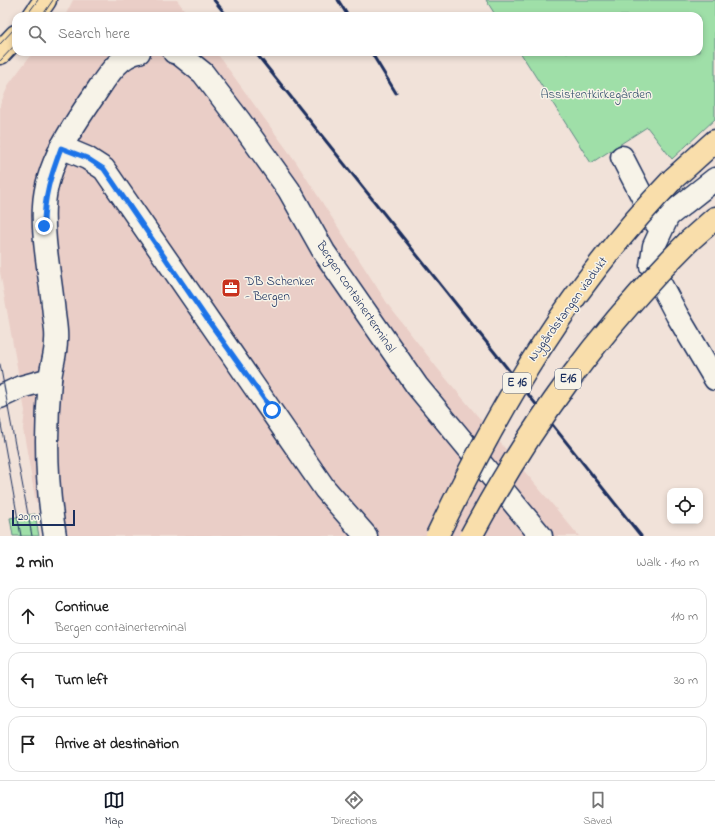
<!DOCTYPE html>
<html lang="en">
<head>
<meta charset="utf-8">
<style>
  body { margin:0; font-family:"Indie Flower",sans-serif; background:#f2f2f2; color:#222 }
  .controls { position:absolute; right:12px; bottom:12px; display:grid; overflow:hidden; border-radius:8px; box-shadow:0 2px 6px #0003 }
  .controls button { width:36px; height:36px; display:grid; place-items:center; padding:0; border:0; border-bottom:1px solid #e0e0e0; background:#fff; color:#222; font:20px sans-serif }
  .scale { position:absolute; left:12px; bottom:10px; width:63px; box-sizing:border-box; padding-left:4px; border:2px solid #1b2f5e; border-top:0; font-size:11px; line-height:14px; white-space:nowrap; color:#1b2f5e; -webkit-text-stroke:3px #f7f3e8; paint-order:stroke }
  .stop { position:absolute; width:12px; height:12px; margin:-9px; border:3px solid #1a73e8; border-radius:50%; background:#fff }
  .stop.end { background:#1a73e8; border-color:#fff; box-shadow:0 1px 4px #0008 }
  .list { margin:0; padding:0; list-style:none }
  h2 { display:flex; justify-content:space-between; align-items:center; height:52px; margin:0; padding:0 16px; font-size:17px }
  h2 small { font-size:13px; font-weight:400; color:#767676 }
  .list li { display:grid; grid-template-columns:26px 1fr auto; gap:12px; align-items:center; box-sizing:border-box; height:56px; margin:0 8px 8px; padding:0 8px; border:1px solid #e0e0e0; border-radius:12px }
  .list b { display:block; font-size:15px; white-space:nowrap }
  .list p { margin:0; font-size:13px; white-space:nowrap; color:#767676 }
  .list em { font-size:13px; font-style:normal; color:#767676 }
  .icon { flex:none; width:22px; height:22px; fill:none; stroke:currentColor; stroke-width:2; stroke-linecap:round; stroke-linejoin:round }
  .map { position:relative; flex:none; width:715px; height:536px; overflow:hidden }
  .search { position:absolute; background:#fff; box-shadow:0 2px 6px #0003; left:12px; right:12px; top:12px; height:44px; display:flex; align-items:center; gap:10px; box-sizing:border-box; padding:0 14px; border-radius:12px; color:#767676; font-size:15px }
  .sheet { height:244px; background:#fff }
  nav { display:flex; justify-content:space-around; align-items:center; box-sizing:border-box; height:56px; border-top:1px solid #e0e0e0; background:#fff; font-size:11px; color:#767676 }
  nav a { display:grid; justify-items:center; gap:2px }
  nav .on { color:#111827 }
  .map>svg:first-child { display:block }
  .built { fill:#eacec7 }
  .green { fill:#9fdfa8; stroke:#5d8783 }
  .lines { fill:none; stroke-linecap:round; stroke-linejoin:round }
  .minor-casing { stroke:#1b2f5e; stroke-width:25 }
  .major-casing { stroke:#1b2f5e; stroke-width:25 }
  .highway-casing { stroke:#1b2f5e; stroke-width:25 }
  .minor { stroke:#f7f3e8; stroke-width:22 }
  .major { stroke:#f9deab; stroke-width:22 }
  .highway { stroke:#f9deab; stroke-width:22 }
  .tram { stroke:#1b2f5e; stroke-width:1 }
  .rail { stroke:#1b2f5e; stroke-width:3 }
  .highway-bridge-casing { stroke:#1b2f5e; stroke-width:25; stroke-linecap:butt }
  .highway-bridge { stroke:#f9deab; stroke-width:22 }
  .route { stroke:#1a73e8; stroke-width:5 }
  .labels { text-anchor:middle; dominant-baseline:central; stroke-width:3; stroke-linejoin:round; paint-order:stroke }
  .shield { fill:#f7f3e8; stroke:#5d6a87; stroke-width:1 }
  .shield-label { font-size:12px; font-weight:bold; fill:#1b2f5e }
  .park-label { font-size:13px; fill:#35526d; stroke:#f7f3e8 }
  .poi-label { font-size:13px; fill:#1b2f5e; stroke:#f7f3e8; text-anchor:start }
  .street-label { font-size:13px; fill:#1b2f5e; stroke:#f7f3e8 }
</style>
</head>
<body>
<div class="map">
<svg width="715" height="536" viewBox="0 0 715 536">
  <rect width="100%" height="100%" fill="#f1e2d9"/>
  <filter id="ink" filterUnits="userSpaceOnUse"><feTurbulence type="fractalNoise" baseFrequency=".025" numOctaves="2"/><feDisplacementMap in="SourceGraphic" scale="8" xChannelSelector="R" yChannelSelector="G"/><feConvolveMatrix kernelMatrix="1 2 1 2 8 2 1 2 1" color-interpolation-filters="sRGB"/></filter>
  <g filter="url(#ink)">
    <!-- built -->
    <g class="built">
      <path d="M73,0H177L189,16H65Z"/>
      <path d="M33,52H216L296,162L389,306L438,369L579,536H68L60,499L36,503L23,429L25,411L0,272V105L9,84Z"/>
    </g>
    <!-- green -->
    <g class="green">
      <path d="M486,0H715V119L672,159L647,127L591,163L520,52H699V16H496Z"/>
      <path d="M35,514L39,536H13L10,518Z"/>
    </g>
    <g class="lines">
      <defs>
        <g id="minor">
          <path d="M174,52L178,53L203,73L239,120L289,190L324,252L417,386L541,536"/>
          <path d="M61,147L87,158L104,169L325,489L366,536"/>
          <path d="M622,157L656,223"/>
          <path d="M715,179L668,216L654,246L651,266L677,315L715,379"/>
          <path d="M0,397L21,387L50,379"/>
          <path d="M55,536C46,484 45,432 50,380C51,367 56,354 56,341C57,332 55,323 54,314C51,279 42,240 44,206C46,165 72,127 95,94C106,78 118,56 139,52"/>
        </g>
        <g id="major">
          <path d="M34,16L45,0"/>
          <path d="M0,53L16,36"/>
        </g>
        <g id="highway">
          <path d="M673,179L715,141"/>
          <path d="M689,241L715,218"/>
        </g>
      </defs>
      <!-- minor casing -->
      <use href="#minor" class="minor-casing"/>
      <!-- major casing -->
      <use href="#major" class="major-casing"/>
      <!-- highway casing -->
      <use href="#highway" class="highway-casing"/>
      <!-- minor -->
      <use href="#minor" class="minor"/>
      <!-- major -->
      <use href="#major" class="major"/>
      <!-- highway -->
      <use href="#highway" class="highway"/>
      <!-- tram -->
      <g class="tram">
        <path d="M26,16L38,0"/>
        <path d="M42,16L53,0"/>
        <path d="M0,44L16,27"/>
        <path d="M0,61L16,44"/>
        <path d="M0,364L32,536"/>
        <path d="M0,419L21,536"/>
      </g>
      <!-- rail -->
      <g class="rail">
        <path d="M214,0L227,16"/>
        <path d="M338,0L348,16"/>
        <path d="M255,52L641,536"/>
        <path d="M371,52L396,93"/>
      </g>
      <defs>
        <g id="highway-bridge">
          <path d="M437,536C501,403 570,286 673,179"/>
          <path d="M471,536C531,424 599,331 689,241"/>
        </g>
      </defs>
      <!-- highway-bridge casing -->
      <use href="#highway-bridge" class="highway-bridge-casing"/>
      <!-- highway-bridge -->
      <use href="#highway-bridge" class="highway-bridge"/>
    </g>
  </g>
  <g class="lines" filter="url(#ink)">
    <!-- route -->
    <path class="route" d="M44,226C44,195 51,175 61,148L87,158L104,169L207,319L272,410"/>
  </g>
  <!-- icons -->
  <defs>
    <symbol id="office-square" viewBox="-11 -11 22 22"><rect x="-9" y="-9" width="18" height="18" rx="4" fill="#c8321e" stroke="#f7f3e8"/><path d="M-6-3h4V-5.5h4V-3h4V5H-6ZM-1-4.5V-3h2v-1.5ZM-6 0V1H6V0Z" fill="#fff"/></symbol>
  </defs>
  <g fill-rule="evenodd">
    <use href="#office-square" x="220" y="277" width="22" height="22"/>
  </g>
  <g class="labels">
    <!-- shield labels -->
    <g class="shield">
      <rect x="555" y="369" width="26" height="20" rx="3"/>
      <rect x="503" y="373" width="28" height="20" rx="3"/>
    </g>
    <g class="shield-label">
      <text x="568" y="379">E16</text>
      <text x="517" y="383">E 16</text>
    </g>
    <!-- park labels -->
    <g class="park-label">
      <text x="596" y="94">Assistentkirkegården</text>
    </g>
    <!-- poi labels -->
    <g class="poi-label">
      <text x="245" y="281">DB Schenker<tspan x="245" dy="15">- Bergen</tspan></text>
    </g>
    <!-- street labels -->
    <g class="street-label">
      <text transform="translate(356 297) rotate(56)">Bergen containerterminal</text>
      <text transform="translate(568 309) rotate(-54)">Nygårdstangen viadukt</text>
    </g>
  </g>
</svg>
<div class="controls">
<button><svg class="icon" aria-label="locate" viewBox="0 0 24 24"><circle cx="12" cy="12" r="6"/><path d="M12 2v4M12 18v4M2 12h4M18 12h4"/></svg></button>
</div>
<div class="scale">20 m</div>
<div class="stop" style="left:272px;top:410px"></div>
<div class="stop end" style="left:44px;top:226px"></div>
<div class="search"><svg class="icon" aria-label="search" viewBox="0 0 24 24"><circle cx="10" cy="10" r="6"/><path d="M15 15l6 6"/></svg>Search here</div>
</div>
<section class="sheet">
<h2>2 min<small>Walk · 140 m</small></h2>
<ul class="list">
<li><svg class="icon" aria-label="ahead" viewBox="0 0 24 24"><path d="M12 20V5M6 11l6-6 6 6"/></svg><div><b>Continue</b><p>Bergen containerterminal</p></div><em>110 m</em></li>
<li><svg class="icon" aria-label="left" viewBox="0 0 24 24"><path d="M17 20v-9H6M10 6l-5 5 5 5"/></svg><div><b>Turn left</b></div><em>30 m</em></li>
<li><svg class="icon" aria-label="arrive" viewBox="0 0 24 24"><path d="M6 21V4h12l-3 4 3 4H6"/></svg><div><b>Arrive at destination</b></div></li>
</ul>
</section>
<nav>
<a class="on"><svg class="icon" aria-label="map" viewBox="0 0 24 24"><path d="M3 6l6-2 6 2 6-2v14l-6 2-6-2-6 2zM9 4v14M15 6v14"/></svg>Map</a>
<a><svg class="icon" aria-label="directions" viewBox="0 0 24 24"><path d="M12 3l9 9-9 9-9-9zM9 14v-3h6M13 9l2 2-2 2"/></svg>Directions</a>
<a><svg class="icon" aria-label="saved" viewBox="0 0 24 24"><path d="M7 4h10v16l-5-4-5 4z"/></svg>Saved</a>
</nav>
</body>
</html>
